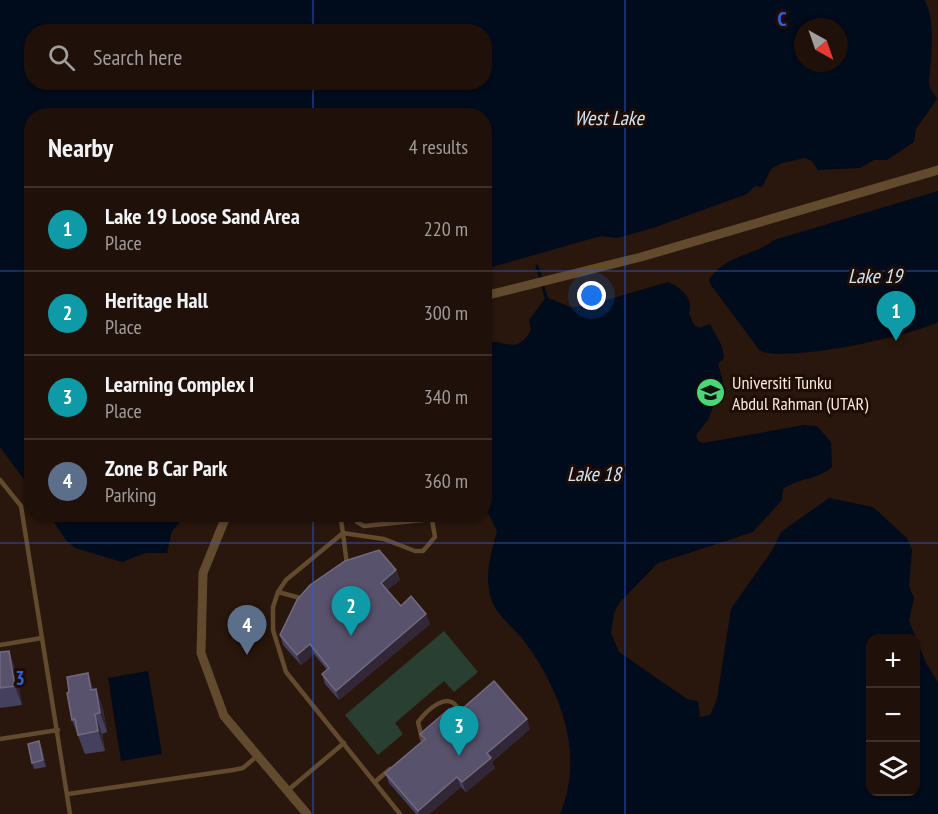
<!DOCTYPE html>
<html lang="en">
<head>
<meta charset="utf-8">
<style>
  body { margin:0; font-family:"PT Sans Narrow",sans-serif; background:#2c1e17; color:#f1f3f6 }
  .controls { position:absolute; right:18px; bottom:18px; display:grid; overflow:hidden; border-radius:12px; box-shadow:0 2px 4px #0004 }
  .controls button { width:54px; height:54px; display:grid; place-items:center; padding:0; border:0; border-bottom:2px solid #3c302a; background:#1f1009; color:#f1f3f6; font:30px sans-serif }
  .compass { position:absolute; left:794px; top:18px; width:54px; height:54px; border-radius:50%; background:#1f1009; box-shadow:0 2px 4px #0004; rotate:140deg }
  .you { position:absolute; left:592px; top:296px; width:21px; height:21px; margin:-15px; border:4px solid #fff; border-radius:50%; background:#1a73e8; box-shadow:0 0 0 9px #1a73e833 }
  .badge { display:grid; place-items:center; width:39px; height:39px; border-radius:50%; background:#1a73e8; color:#fff; font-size:20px; font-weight:700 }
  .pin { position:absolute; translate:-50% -50px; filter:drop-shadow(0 2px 3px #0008) }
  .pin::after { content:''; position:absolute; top:32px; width:21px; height:18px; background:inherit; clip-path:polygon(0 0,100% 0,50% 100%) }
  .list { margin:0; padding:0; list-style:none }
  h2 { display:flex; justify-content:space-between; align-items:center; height:78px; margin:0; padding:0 24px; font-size:26px }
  h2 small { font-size:20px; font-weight:400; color:#a19d9c }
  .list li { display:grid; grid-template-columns:39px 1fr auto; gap:18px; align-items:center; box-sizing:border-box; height:84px; padding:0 24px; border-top:2px solid #3c302a }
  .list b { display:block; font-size:22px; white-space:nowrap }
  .list p { margin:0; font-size:20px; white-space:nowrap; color:#a19d9c }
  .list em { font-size:20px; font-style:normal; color:#a19d9c }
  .icon { flex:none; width:33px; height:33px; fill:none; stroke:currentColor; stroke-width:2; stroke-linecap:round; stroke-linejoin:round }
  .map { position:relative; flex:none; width:938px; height:814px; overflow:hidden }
  .search { position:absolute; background:#1f1009; box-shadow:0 2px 4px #0004; left:24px; top:24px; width:468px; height:66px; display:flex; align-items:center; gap:15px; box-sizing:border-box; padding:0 21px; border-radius:24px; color:#a19d9c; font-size:22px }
  .panel { position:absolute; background:#1f1009; box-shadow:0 2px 4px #0004; left:24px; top:108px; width:468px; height:414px; border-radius:24px }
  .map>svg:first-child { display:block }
  .green { fill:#283f32 }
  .water { fill:#000b1b; fill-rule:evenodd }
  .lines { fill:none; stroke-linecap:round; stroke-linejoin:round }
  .stream { stroke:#000b1b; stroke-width:3 }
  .lane { stroke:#614a2d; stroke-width:4.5 }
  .street { stroke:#614a2d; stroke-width:9 }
  .wall { fill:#45405e }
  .shaded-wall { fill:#312737 }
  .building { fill:#58526c; stroke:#716a7f; stroke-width:1.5 }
  .grid { fill:none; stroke:#335ed9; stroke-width:1.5; stroke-opacity:0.55 }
  .labels { text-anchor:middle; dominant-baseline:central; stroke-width:6; stroke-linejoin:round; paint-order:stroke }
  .poi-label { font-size:18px; fill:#f8eae3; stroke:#1f0d04; text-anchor:start }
  .water-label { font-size:20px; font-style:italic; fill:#cde5f7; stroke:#1f0d04 }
  .grid-label { font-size:20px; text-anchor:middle; font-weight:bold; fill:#335ed9; stroke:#1f0d04; stroke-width:6; stroke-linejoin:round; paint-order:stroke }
</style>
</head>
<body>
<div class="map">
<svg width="938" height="814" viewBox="0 0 938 814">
  <rect width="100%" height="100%" fill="#29160c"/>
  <!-- green -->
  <path class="green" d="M444,631L478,672L454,692L444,681L395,723L403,734L378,755L345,715Z"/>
  <!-- water -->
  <g class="water">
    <path d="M0,0H925C936,23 931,57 929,82C929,89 934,93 937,99L916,129L914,142L887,160H874L860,168L818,170L812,161L805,158L782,163L771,169L762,187L755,186L747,194L653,228L617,238L601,236L485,269L484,116H32L31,489L0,447ZM803,27H839V63H803ZM32,32H484V82H32Z"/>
    <path d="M938,191V322C907,337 791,362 760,351L711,285L709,279C731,252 750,258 774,240Z"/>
    <path d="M668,282C681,288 694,298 689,313L694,325L699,328L710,324L722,346L724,358L718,364L723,381L708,420L696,435L698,441L703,443L804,425L817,426L831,442L832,467C820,479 798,478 783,489L782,500L753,532L658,563L620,602L614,613L611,633L619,652L687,699L698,701L700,717L710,715L717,699L731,609L773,549L781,532L829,498L873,507L907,538L912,550L909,586L914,598L909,621L926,663L938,682V814H560C585,755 561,691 525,642C515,629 495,614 491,598C484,576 491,553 497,531L485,507V342C506,339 517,356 531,330L529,320L546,297L570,307L586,306ZM916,638V792H870V638Z"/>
    <path d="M181,515L182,520L172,531L167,553H146L122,562L75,548L66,540L49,515Z"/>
    <path d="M148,671L162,754L121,761L108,678Z"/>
  </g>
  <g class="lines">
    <!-- stream -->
    <path class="stream" d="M537,266L546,297"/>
    <!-- lane -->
    <g class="lane">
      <path d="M0,480L21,506L70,814"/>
      <path d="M340,514L343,533L286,580L278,592L273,607V630L286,672L400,814"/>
      <path d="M354,514L357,522L364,526L433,519"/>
      <path d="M347,565L343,533L384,539L415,551H423L435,537L431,514"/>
      <path d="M278,592L304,599"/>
      <path d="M0,645L42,638"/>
      <path d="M0,739L58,730"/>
      <path d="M422,739L418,722C427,710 449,689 459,710L457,714"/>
      <path d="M376,781L390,769"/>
      <path d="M287,791L344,743"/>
      <path d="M68,794L233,770L243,768L256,757"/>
    </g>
    <!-- street -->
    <g class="street">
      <path d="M484,296L641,257L938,170"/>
      <path d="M227,514L203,573L201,653L224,716L307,814"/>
    </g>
  </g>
  <!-- wall -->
  <g class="wall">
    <path d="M396,570L400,580L387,590L401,606L426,614L430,624L339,700L325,684L322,674L327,670L314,654L301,665L283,645L280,635Z"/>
    <path d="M0,652L16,670L22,705L0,708Z"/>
    <path d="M96,689L103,709L107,732L102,734L105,751L85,754L72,720L94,690Z"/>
    <path d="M455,715L530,729L492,762L495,768L466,792L461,787L429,814H416L389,783L385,773L423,741L420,734Z"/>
    <path d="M42,748L46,767L34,769L32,763Z"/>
  </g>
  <!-- shaded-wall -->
  <g class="shaded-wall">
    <path d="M396,570L400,580L384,593L381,583Z"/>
    <path d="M426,614L430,624L339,700L336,691Z"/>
    <path d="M310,644L314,654L301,665L297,655Z"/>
    <path d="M9,651L16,670L22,705L15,686Z"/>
    <path d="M88,673L95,693L91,690Z"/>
    <path d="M96,689L103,709L107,732L100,713Z"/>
    <path d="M95,714L102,734L105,751L98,731Z"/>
    <path d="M527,719L530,729L492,762L495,768L466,792L462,782L487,753Z"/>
    <path d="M39,741L42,748L46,767L43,760Z"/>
    <path d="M457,777L461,787L429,814H419L418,811Z"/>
  </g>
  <!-- building -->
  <g class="building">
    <path d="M379,550L396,570L381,583L401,606L411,596L426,614L336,691L322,674L329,668L310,644L297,655L280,635L297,600L310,585L345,561Z"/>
    <path d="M9,651L15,686L0,688V652Z"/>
    <path d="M88,673L91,690L96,689L100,713L95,714L98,731L78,735L75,719L72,720L67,693L69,692L67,677Z"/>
    <path d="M494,681L527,719L487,753L491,758L462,782L457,777L418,811L385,773L425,739L420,734L449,709L455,715Z"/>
    <path d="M39,741L43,760L32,763L28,744Z"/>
  </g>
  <!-- grid -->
  <path class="grid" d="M313,0V32M625,0V814M313,82V116M0,271H32M484,271H938M313,514V814M0,543H938"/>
  <!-- icons -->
  <defs>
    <symbol id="university-disc" viewBox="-11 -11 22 22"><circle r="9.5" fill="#49d778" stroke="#1f0d04"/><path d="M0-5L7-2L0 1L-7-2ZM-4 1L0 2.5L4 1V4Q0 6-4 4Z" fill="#111"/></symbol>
  </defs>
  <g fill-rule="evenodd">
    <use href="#university-disc" x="694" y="376" width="33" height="33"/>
  </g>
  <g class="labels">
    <!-- poi labels -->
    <g class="poi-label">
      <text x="732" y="382">Universiti Tunku<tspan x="732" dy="21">Abdul Rahman (UTAR)</tspan></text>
    </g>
    <!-- water labels -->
    <g class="water-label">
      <text x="609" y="118">West Lake</text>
      <text x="875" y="276">Lake 19</text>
      <text x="594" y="474">Lake 18</text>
    </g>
  </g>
  <g class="grid-label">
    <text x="782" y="26">C</text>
    <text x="20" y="685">3</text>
  </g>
</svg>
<div class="controls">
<button>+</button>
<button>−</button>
<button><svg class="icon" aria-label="layers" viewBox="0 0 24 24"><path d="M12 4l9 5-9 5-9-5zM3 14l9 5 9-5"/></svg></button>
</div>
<svg class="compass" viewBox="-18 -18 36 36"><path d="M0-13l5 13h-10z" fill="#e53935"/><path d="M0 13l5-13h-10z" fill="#a19d9c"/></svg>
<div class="you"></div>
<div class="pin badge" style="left:896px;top:341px;background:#0f9aa8">1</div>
<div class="pin badge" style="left:351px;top:636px;background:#0f9aa8">2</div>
<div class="pin badge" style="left:459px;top:756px;background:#0f9aa8">3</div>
<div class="pin badge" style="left:247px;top:655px;background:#5c6f8a">4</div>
<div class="search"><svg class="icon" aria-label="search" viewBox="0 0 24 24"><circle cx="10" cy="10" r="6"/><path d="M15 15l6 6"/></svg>Search here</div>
<section class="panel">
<h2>Nearby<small>4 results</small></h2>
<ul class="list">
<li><span class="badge" style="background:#0f9aa8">1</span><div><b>Lake 19 Loose Sand Area</b><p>Place</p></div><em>220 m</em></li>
<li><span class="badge" style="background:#0f9aa8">2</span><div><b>Heritage Hall</b><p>Place</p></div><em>300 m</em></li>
<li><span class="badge" style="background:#0f9aa8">3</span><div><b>Learning Complex I</b><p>Place</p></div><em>340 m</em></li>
<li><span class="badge" style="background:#5c6f8a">4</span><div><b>Zone B Car Park</b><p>Parking</p></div><em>360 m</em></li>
</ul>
</section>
</div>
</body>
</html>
